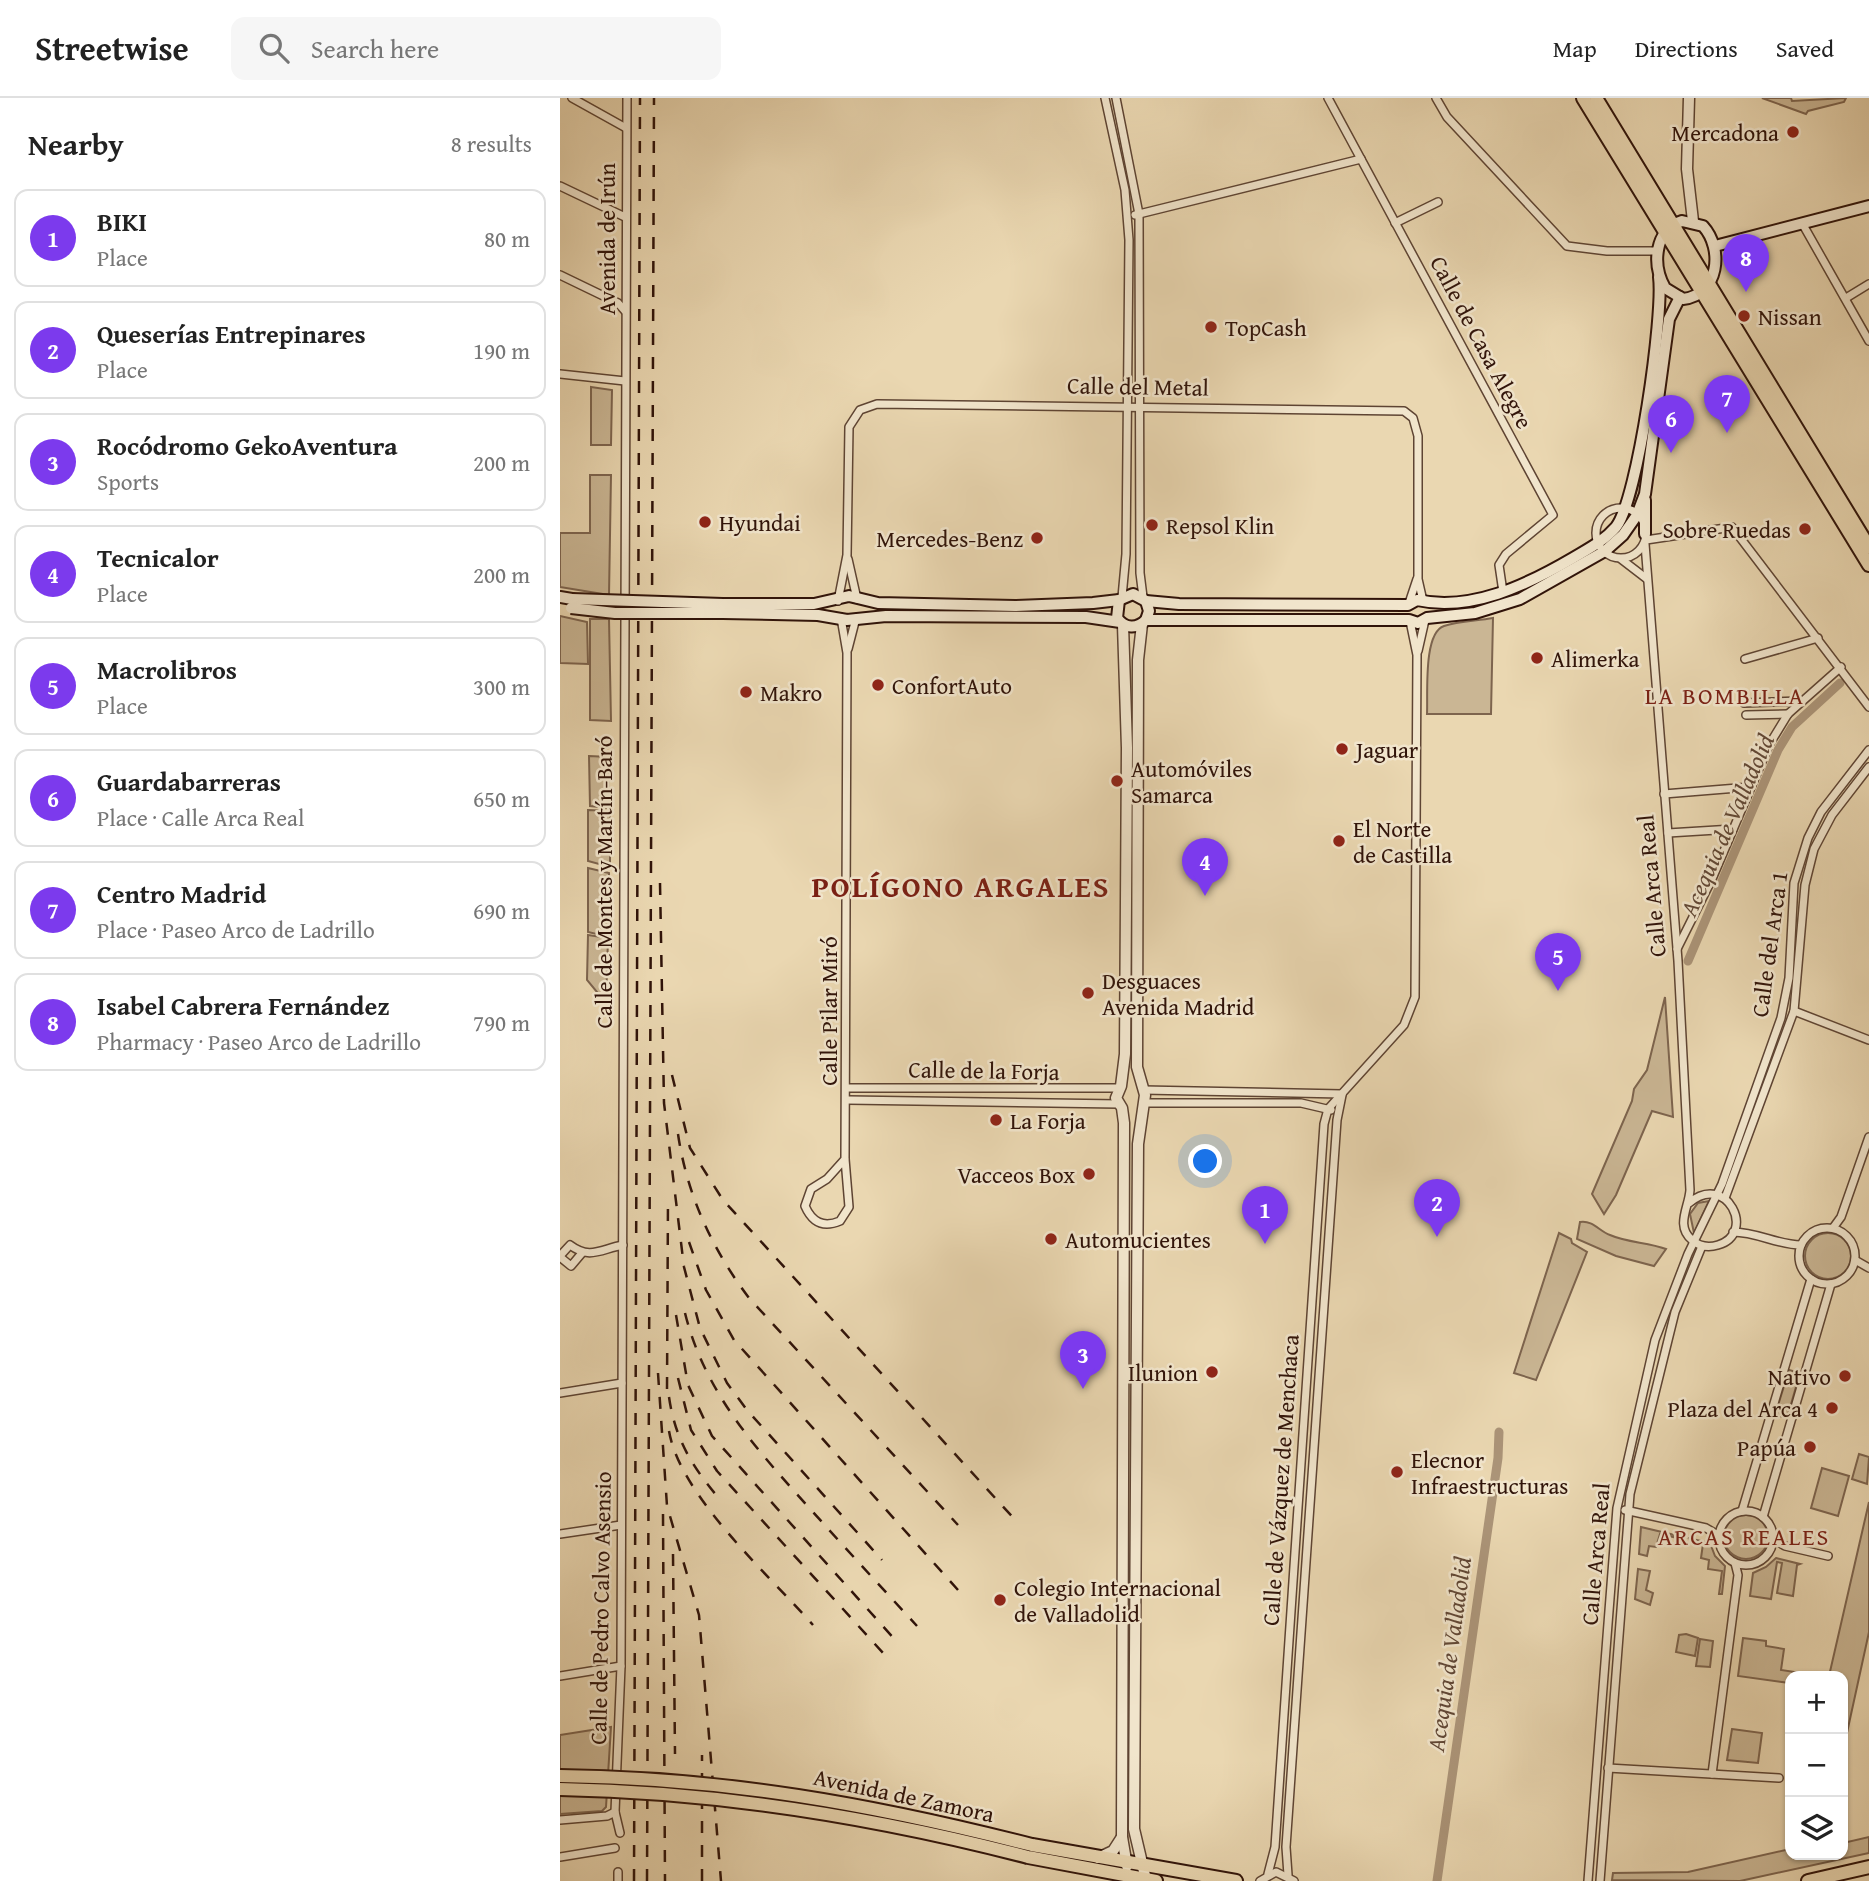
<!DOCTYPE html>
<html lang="en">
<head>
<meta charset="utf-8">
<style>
  body { margin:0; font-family:"Gentium Book Plus",serif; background:#f6f6f6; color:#222 }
  .controls { position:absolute; right:21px; bottom:21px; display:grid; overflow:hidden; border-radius:14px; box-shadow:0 2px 5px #0004 }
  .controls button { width:63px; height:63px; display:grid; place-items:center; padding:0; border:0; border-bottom:2px solid #e0e0e0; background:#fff; color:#222; font:35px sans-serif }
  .you { position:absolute; left:646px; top:1064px; width:24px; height:24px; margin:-18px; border:5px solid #fff; border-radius:50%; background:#1a73e8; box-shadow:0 0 0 10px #1a73e833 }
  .badge { display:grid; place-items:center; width:46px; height:46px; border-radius:50%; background:#7c3aed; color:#fff; font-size:23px; font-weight:700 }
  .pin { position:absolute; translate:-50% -58px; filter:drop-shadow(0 2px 4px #0008) }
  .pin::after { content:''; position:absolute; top:37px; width:24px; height:21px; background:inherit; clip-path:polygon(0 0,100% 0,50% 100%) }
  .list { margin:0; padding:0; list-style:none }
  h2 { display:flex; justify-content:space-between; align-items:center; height:91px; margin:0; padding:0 28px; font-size:30px }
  h2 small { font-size:23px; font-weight:400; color:#767676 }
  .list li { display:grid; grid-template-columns:46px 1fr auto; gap:21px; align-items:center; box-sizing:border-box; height:98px; margin:0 14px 14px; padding:0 14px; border:2px solid #e0e0e0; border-radius:14px }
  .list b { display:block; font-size:26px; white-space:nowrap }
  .list p { margin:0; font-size:23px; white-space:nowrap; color:#767676 }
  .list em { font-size:23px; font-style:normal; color:#767676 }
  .icon { flex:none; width:38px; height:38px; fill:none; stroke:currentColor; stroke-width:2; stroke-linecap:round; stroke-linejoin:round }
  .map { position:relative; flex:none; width:1309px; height:1783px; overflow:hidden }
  header { display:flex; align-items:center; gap:42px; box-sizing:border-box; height:98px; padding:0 35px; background:#fff; border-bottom:2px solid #e0e0e0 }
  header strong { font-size:33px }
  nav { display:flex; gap:38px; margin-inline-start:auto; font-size:24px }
  .search { width:490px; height:63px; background:#f6f6f6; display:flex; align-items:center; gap:18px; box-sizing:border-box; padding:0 24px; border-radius:14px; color:#767676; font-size:26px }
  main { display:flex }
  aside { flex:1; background:#fff }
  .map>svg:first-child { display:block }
  .green { fill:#cab694; stroke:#7d644e; stroke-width:2 }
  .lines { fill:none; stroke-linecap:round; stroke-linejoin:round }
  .canal { stroke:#ab9478; stroke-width:9 }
  .minor-casing { stroke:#5e4433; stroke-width:10 }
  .tertiary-casing { stroke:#5e4433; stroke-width:13 }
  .secondary-casing { stroke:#301309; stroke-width:14 }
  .primary-casing { stroke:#301309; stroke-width:16 }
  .trunk-casing { stroke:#301309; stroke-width:16 }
  .minor { stroke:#f1e5cc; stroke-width:7 }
  .tertiary { stroke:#f1e5cc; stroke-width:10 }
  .secondary { stroke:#f1e5cc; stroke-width:10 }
  .primary { stroke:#ead7b1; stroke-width:12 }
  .trunk { stroke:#ead7b1; stroke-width:12 }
  .rail { stroke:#301309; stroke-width:2.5; stroke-dasharray:12 12; stroke-linecap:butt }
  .secondary-bridge-casing { stroke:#301309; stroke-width:14; stroke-linecap:butt }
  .trunk-bridge-casing { stroke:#301309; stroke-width:16; stroke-linecap:butt }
  .secondary-bridge { stroke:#f1e5cc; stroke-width:10 }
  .trunk-bridge { stroke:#ead7b1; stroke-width:12 }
  .poi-dot { fill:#8f2418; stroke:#f1e5cc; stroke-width:2.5 }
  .labels { text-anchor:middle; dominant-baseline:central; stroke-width:5; stroke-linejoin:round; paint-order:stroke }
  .poi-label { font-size:23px; fill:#301309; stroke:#f1e5cc; text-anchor:start }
  .street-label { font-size:23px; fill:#301309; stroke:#f1e5cc }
  .neighbourhood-label { font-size:24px; letter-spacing:2px; fill:#7a1f14; stroke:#f1e5cc }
  .water-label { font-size:24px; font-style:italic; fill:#614735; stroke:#f1e5cc }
  .district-label { font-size:30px; font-weight:bold; letter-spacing:2px; fill:#7a1f14; stroke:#f1e5cc }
</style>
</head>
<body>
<header>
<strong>Streetwise</strong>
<div class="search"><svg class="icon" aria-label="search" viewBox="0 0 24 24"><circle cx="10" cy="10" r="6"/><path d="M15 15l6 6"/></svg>Search here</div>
<nav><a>Map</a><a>Directions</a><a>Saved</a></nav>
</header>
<main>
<aside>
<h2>Nearby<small>8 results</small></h2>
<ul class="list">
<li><span class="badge">1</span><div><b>BIKI</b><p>Place</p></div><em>80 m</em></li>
<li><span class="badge">2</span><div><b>Queserías Entrepinares</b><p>Place</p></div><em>190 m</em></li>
<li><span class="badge">3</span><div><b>Rocódromo GekoAventura</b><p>Sports</p></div><em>200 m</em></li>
<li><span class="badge">4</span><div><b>Tecnicalor</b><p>Place</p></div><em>200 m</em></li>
<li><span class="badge">5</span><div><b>Macrolibros</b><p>Place</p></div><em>300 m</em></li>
<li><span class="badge">6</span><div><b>Guardabarreras</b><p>Place · Calle Arca Real</p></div><em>650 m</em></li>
<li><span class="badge">7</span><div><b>Centro Madrid</b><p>Place · Paseo Arco de Ladrillo</p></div><em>690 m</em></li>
<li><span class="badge">8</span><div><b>Isabel Cabrera Fernández</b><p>Pharmacy · Paseo Arco de Ladrillo</p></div><em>790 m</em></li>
</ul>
</aside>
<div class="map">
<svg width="1309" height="1783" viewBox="0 0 1309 1783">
  <rect width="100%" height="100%" fill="#ead7b1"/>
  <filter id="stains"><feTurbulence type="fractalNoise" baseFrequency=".00286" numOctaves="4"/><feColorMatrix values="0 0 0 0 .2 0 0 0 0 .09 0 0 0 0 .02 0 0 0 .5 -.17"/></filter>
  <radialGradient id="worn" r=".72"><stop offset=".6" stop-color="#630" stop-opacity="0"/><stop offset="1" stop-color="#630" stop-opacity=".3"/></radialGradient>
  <!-- green -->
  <g class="green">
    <path d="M1202,0H1231L1232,3L1286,0L1284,4L1248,13L1246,16Z"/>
    <path d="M31,289L52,292L51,347H31Z"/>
    <path d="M30,377H51L49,497L0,489V435H30Z"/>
    <path d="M0,518L27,524L28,566L0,565Z"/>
    <path d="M933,520L931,616H867C868,596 863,535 884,528C899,523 917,523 933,520Z"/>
    <path d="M30,521H49L51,623L30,622Z"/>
    <path d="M29,658L49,659V710L30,708Z"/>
    <path d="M28,712L50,713V769L28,763Z"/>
    <path d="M28,770L49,775V839L28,834Z"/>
    <path d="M28,837L48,840L46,905L27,882Z"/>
    <path d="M1105,899L1113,1019L1092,1013L1056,1097L1044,1116L1032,1096L1072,1003L1074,991L1087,972Z"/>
    <path d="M1149,1103L1134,1135L1130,1116L1138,1105Z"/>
    <path d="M1020,1124C1033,1122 1039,1133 1050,1137C1068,1145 1088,1144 1106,1151L1094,1168L1056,1158L1017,1141Z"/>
    <path d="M999,1135L1011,1141L1012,1145L1027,1154L976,1282L954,1275Z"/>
    <circle cx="1268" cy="1158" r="23"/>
    <path d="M1229,1272L1240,1275L1227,1320L1215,1317Z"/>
    <path d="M1299,1356L1309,1359L1307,1386L1292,1381Z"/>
    <path d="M1262,1370L1289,1378L1278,1418L1251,1410Z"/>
    <path d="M1309,1404V1534L1283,1653V1578H1269Z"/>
    <circle cx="1186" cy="1439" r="22"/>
    <path d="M1081,1429L1123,1439L1122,1441L1100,1436L1096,1449L1089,1448L1087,1458L1079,1456Z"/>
    <path d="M1128,1440L1150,1445L1155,1458L1165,1468L1162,1496H1159L1162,1473L1148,1471L1149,1462L1141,1460L1143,1446Z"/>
    <path d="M1216,1460L1240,1466L1237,1467L1233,1498L1217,1495L1222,1465L1217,1464L1211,1501L1190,1498L1193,1475L1206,1469Z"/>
    <path d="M1078,1471L1090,1473L1086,1492L1093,1495L1090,1507L1075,1501Z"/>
    <path d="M1126,1536L1138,1540L1135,1558L1116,1554L1119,1537Z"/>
    <path d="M1183,1540L1206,1543V1548L1224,1551L1221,1572L1261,1578H1230V1585L1178,1578Z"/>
    <path d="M1140,1541L1153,1543L1150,1569L1136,1568Z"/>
    <path d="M51,1629L46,1709L42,1713L0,1716V1637Z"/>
    <path d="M1172,1631L1202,1635L1198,1665L1167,1662Z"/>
    <path d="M1309,1739V1755L1180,1783L1052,1782L1053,1775L1128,1774L1230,1751V1757H1283V1745Z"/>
  </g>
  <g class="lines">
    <!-- canal -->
    <g class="canal">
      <path d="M1128,863L1218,652L1232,629L1280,585"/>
      <path d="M877,1783L938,1360L939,1334"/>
    </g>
    <defs>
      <g id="minor">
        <path d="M12,0L66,30"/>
        <path d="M545,0L565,92L569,142L566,456L562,499"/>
        <path d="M556,0L579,116L580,475L583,499"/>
        <path d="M768,0L993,417L946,456L939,467L943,494"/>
        <path d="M876,0L887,19L1007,148L1047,153H1098"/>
        <path d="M0,88L65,119"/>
        <path d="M575,117L801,61"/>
        <path d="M835,125L878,104"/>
        <path d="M1242,125L1309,243"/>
        <path d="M0,177L58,205L65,213"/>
        <path d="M1286,200L1309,186"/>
        <path d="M0,276L65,283"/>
        <circle cx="1061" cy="435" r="25"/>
        <path d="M1086,442L1172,429L1309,609"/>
        <path d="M1085,446L1118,863L1130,1092C1129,1109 1115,1128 1132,1142C1140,1149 1148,1150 1158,1147C1197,1136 1167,1073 1129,1105"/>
        <path d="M288,461L297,501"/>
        <path d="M1061,461L1087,481"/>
        <path d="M278,503L287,457L289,329L300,312L317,306L844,313L853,320L858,338V481L863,503"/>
        <path d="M849,505L857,481"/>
        <path d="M281,520L287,555L285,1061L289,1109L280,1123C263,1130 252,1124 245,1108L251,1091L267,1081L285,1061"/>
        <path d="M288,551L296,520"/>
        <path d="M858,553L865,522"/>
        <path d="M1185,561L1258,540"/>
        <path d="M1184,605L1240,603"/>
        <path d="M1186,617L1228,616"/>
        <path d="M1104,696L1190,689"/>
        <path d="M1108,735L1173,731"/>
        <path d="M1117,851L1152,781L1209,647L1228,616L1281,569"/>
        <path d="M1234,913L1309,942"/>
        <path d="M288,990H559"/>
        <path d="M583,992L782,996"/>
        <path d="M288,1002L559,1006"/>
        <path d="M583,1005H741L771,1012"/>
        <path d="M1165,1100L1234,913L1245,787L1254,751L1272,717L1309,669"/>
        <circle cx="1267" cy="1158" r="28"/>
        <path d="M1273,1130L1281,1119L1309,1039"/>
        <path d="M1173,1134C1197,1134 1218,1147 1241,1147"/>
        <path d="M0,1158L10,1147C30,1162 41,1151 63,1147"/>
        <path d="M0,1159L11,1168L22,1155"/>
        <path d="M1295,1162L1309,1170"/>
        <path d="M0,1295L62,1285"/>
        <path d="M1065,1412L1146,1430L1158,1437"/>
        <circle cx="1186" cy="1440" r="27"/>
        <path d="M1182,1413L1251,1181"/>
        <path d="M1203,1419L1271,1186"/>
        <path d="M0,1436L61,1427"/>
        <path d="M1213,1441L1225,1448L1268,1458"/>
        <path d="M0,1578L61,1568"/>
        <path d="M1048,1670L1219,1680"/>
        <path d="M1152,1676L1178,1477L1175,1465"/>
        <path d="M0,1722L47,1718L55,1714"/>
        <path d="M60,1735L55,1714L61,1568L67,0"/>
        <path d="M0,1759L55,1750"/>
        <path d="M58,1774V1783"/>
        <path d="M708,1776L715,1749L764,1026L768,1011L844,927L855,899L857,557L850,523"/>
        <path d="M728,1777L726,1749L777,1022L782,997"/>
        <path d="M700,1783L716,1774L734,1783"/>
        <path d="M1028,1783L1057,1410L1095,1242L1128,1156L1162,1086L1221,920L1229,880L1234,785L1248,740L1261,714L1309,652"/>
        <path d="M1040,1783L1070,1396L1115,1214L1142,1148"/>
      </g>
      <g id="tertiary">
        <path d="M1129,0L1127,71L1133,123"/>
        <path d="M582,526L578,562L577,969L585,997L578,1046L574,1731L586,1782"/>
        <path d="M563,527L567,650L565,956L561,988L556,1000L562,1010L564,1025L562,1739L567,1768"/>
        <path d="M538,1760L553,1753L562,1739"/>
      </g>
      <g id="secondary">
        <path d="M1122,123L1143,128C1164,151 1159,197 1123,201L1105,190C1092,167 1094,132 1122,123Z"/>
        <path d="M1155,148L1309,108"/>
        <path d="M1085,402V436"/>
        <path d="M0,499L12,501"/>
        <path d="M559,502L557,520C565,531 577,531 586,522L589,513L586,503"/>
        <path d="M163,506H254L289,498L318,505L455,508L533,505L559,502L573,496L586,503L619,506L848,507L857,502C911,514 967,487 1013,460C1028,451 1044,443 1056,429C1078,401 1104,216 1099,179"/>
        <path d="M163,515L258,517L287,522L326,518L526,519L560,524"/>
        <path d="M586,522H849L858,525L867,520L915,515L960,501L1045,453L1063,437L1077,417L1085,396L1109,221L1120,199"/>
      </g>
      <g id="primary">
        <path d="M1023,0L1309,467"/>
        <path d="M1036,0L1309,449"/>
      </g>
      <g id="trunk">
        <path d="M472,1747L676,1783"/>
        <path d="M468,1759L596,1783"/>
        <path d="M1248,1783L1309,1769"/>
      </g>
    </defs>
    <!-- minor casing -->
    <use href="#minor" class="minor-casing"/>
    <!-- tertiary casing -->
    <use href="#tertiary" class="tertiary-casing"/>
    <!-- secondary casing -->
    <use href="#secondary" class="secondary-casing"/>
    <!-- primary casing -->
    <use href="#primary" class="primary-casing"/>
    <!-- trunk casing -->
    <use href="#trunk" class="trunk-casing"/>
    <!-- minor -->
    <use href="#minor" class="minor"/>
    <!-- tertiary -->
    <use href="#tertiary" class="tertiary"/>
    <!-- secondary -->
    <use href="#secondary" class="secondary"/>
    <!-- primary -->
    <use href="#primary" class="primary"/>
    <!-- trunk -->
    <use href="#trunk" class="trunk"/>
    <!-- rail -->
    <g class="rail">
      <path d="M100,785L104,1005L124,1169L140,1230L167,1285L187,1312L322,1462"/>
      <path d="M112,977L130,1050L163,1102L458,1425"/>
      <path d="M118,1036C127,1097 152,1151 189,1200L398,1427"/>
      <path d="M129,1144L146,1192L174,1242L398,1492"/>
      <path d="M125,1215C145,1296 198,1353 253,1414C287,1452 322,1490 357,1528"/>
      <path d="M116,1217L128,1287L152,1338L338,1545"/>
      <path d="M98,1275L107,1408L139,1517L161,1783"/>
      <path d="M118,1280L131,1332L157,1373L324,1556"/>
      <path d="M107,1291L108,1099"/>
      <path d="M109,1299C115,1340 131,1367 157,1398"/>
      <path d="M109,1333C120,1398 209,1477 253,1527"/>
      <path d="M103,1416L105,1783"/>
      <path d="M113,1456L115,1656"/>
      <path d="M74,1783L80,0"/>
      <path d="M87,1783L94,0"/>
      <path d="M142,1783V1657"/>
    </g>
    <defs>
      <g id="secondary-bridge">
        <path d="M12,501L163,506"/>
        <path d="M11,510L55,515H163"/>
      </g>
      <g id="trunk-bridge">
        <path d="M0,1678C166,1680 311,1706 472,1747"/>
        <path d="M0,1691C160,1694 314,1719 468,1759"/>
      </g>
    </defs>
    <!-- secondary-bridge casing -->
    <use href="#secondary-bridge" class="secondary-bridge-casing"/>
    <!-- trunk-bridge casing -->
    <use href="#trunk-bridge" class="trunk-bridge-casing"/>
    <!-- secondary-bridge -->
    <use href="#secondary-bridge" class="secondary-bridge"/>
    <!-- trunk-bridge -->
    <use href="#trunk-bridge" class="trunk-bridge"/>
  </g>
  <!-- markers -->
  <g class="poi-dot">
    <circle cx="1233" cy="34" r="7"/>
    <circle cx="1184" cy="218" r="7"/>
    <circle cx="651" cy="229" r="7"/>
    <circle cx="145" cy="424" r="7"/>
    <circle cx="592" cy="427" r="7"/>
    <circle cx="1245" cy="431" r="7"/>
    <circle cx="477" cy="440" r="7"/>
    <circle cx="977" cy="560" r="7"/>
    <circle cx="318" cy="587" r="7"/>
    <circle cx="186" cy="594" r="7"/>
    <circle cx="782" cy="651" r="7"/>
    <circle cx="557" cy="683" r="7"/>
    <circle cx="779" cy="743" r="7"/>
    <circle cx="528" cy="895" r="7"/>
    <circle cx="436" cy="1022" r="7"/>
    <circle cx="529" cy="1076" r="7"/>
    <circle cx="491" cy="1141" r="7"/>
    <circle cx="652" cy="1274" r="7"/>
    <circle cx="1285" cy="1278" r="7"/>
    <circle cx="1272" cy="1310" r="7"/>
    <circle cx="1250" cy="1349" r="7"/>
    <circle cx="837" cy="1374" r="7"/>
    <circle cx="440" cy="1502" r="7"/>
  </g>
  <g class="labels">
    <!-- poi labels -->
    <g class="poi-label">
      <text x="1219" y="34" text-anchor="end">Mercadona</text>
      <text x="1198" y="218">Nissan</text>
      <text x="665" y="229">TopCash</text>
      <text x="159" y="424">Hyundai</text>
      <text x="606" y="427">Repsol Klin</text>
      <text x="1231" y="431" text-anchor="end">Sobre Ruedas</text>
      <text x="463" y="440" text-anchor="end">Mercedes-Benz</text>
      <text x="991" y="560">Alimerka</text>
      <text x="332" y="587">ConfortAuto</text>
      <text x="200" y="594">Makro</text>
      <text x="796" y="651">Jaguar</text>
      <text x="571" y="670">Automóviles<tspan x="571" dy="26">Samarca</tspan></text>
      <text x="793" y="730">El Norte<tspan x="793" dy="26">de Castilla</tspan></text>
      <text x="542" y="882">Desguaces<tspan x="542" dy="26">Avenida Madrid</tspan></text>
      <text x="450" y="1022">La Forja</text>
      <text x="515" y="1076" text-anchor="end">Vacceos Box</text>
      <text x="505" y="1141">Automucientes</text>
      <text x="638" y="1274" text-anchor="end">Ilunion</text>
      <text x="1271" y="1278" text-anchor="end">Nativo</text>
      <text x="1258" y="1310" text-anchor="end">Plaza del Arca 4</text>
      <text x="1236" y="1349" text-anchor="end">Papúa</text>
      <text x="851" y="1361">Elecnor<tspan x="851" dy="26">Infraestructuras</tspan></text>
      <text x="454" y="1489">Colegio Internacional<tspan x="454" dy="26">de Valladolid</tspan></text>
    </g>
    <!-- street labels -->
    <g class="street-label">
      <text transform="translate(46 141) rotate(-90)">Avenida de Irún</text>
      <text transform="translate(922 244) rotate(62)">Calle de Casa Alegre</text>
      <text transform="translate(578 288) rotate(1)">Calle del Metal</text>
      <text transform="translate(43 784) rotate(-90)">Calle de Montes y Martín-Baró</text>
      <text transform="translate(1091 788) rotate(-95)">Calle Arca Real</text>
      <text transform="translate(1209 846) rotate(-82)">Calle del Arca 1</text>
      <text transform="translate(268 913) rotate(-90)">Calle Pilar Miró</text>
      <text transform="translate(424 972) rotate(1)">Calle de la Forja</text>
      <text transform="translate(720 1382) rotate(-86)">Calle de Vázquez de Menchaca</text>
      <text transform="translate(1035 1456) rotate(-85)">Calle Arca Real</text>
      <text transform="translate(40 1510) rotate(-89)">Calle de Pedro Calvo Asensio</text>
      <text transform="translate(344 1697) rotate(12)">Avenida de Zamora</text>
    </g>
    <!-- neighbourhood labels -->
    <g class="neighbourhood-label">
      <text x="1165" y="597">LA BOMBILLA</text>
      <text x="1184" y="1438">ARCAS REALES</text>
    </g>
    <!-- water labels -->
    <g class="water-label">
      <text transform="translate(1167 727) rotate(-66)">Acequia de Valladolid</text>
      <text transform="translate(889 1556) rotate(-82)">Acequia de Valladolid</text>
    </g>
    <!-- district labels -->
    <g class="district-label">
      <text x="401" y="788">POLÍGONO ARGALES</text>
    </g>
  </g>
  <rect width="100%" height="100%" filter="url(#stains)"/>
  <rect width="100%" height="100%" fill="url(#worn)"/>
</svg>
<div class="controls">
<button>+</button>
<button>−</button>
<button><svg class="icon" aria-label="layers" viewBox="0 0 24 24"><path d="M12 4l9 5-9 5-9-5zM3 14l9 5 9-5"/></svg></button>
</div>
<div class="you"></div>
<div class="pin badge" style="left:705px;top:1146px">1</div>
<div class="pin badge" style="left:877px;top:1139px">2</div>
<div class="pin badge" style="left:523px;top:1291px">3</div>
<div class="pin badge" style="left:645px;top:798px">4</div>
<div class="pin badge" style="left:998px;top:893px">5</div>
<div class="pin badge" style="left:1111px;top:355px">6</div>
<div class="pin badge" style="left:1167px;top:335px">7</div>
<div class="pin badge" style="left:1186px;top:194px">8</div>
</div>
</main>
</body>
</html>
